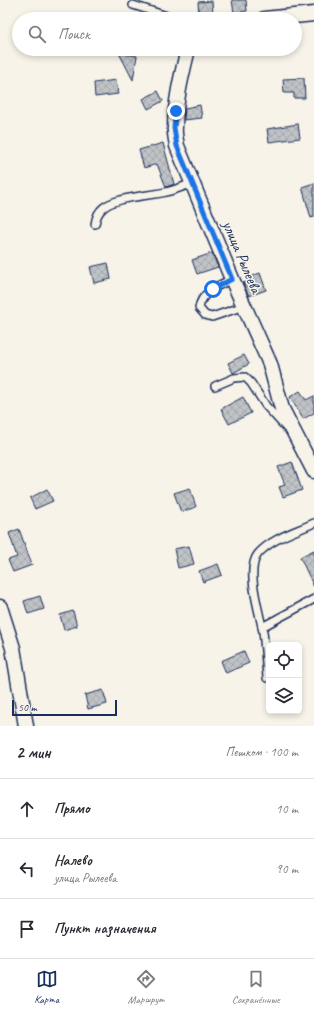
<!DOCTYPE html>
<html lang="ru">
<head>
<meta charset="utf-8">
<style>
  body { margin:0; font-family:Caveat,sans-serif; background:#f2f2f3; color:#2b2b33 }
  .controls { position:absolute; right:12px; bottom:12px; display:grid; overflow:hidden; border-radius:6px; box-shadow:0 2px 6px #0003 }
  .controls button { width:36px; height:36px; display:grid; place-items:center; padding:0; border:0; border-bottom:1px solid #e1e1e2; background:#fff; color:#2b2b33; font:20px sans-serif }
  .scale { position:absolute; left:12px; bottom:10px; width:105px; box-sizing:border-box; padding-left:4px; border:2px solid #1b2f5e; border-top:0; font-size:11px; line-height:14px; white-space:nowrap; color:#1b2f5e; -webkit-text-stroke:3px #f7f3e8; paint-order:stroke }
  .stop { position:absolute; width:12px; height:12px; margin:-9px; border:3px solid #1a73e8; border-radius:50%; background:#fff }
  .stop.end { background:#1a73e8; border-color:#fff; box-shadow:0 1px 4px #0008 }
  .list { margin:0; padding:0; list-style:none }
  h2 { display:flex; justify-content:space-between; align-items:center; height:52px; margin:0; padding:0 16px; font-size:17px }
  h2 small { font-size:13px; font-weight:400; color:#7c7c81 }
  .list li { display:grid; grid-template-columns:26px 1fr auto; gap:12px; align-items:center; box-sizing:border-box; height:60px; padding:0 16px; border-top:1px solid #e1e1e2 }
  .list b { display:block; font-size:15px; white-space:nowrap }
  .list p { margin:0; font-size:13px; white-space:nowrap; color:#7c7c81 }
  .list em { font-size:13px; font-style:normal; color:#7c7c81 }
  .icon { flex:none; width:22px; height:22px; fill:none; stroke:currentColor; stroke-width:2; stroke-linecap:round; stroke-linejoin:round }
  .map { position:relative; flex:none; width:314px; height:726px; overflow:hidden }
  .search { position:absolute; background:#fff; box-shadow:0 2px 6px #0003; left:12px; right:12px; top:12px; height:44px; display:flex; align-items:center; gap:10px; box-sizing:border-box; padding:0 14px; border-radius:22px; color:#7c7c81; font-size:15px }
  .sheet { height:232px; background:#fff }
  nav { display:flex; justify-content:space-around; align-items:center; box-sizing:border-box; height:56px; border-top:1px solid #e1e1e2; background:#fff; font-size:11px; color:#7c7c81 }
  nav a { display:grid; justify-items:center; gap:2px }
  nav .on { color:#1b2f5e }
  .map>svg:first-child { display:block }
  .building { fill:url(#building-cross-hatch); stroke:#1b2f5e }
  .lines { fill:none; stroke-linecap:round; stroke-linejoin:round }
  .service-casing { stroke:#1b2f5e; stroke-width:10 }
  .minor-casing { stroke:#1b2f5e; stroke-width:17 }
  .service { stroke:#f7f3e8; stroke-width:7 }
  .minor { stroke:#f7f3e8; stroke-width:14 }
  .route { stroke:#1a73e8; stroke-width:5 }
  .labels { text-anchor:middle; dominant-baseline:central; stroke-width:3; stroke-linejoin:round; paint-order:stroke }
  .street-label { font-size:16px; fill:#1b2f5e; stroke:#f7f3e8 }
</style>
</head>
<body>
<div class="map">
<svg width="314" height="726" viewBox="0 0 314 726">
  <defs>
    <pattern id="building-cross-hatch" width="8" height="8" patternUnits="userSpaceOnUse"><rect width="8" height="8" fill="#c0c3c5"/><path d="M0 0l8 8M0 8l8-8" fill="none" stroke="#a4a8ac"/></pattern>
  </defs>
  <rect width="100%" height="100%" fill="#f7f3e8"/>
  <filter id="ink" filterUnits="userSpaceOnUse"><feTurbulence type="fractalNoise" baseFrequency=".025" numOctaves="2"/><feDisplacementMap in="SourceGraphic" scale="8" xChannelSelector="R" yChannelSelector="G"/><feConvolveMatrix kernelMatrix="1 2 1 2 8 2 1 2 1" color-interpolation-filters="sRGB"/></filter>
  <g filter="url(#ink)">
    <!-- building -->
    <g class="building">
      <path d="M232,0H246L247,11L234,13Z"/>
      <path d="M212,1L213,14L199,15L198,2Z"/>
      <path d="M119,53L137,56L133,80Z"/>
      <path d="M304,78L305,98H294V93H284L283,79Z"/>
      <path d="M116,80L118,94L95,97L94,83Z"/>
      <path d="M158,91L163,101L148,109L143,99Z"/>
      <path d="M200,105L202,118L184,120L185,108Z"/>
      <path d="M298,124L300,138L269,142L267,129Z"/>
      <path d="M163,143L174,184L166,187L157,164L144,168L139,150Z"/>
      <path d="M314,183V217L311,218L302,187Z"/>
      <path d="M212,253L218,267L197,274L192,260Z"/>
      <path d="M108,263L111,279L94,283L90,267Z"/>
      <path d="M260,273L266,290L249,296L243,283L249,281L247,278Z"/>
      <path d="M244,355L249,364L233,373L228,363Z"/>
      <path d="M300,391L306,400L314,396V413L303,419L290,397Z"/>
      <path d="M243,397L251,413L229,424L221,409Z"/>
      <path d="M292,462L302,490L283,497L279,487L285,485L278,467Z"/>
      <path d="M190,488L196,507L181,512L174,493Z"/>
      <path d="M47,489L53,501L35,509L30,498Z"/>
      <path d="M19,529L32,565L13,572L8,560L17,557L9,533Z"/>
      <path d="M189,546L194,564L178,568L174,549Z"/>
      <path d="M314,550V587L300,557Z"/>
      <path d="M218,564L222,575L203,582L199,571Z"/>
      <path d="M40,596L44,609L28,614L24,601Z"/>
      <path d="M73,611L77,626L64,630L60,615Z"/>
      <path d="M244,651L249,663L226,673L221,661Z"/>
      <path d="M103,690L107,704L88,709L85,695Z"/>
    </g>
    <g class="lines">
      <defs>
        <g id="service">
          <path d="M133,5L176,19"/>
          <path d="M95,224C96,218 98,212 103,208C115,197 149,196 166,192C175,190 184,186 193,183"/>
          <path d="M232,279C218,286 202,291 199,308L205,315L212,317L244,306"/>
          <path d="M215,386L234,378L245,377L251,383L266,406L287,429"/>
          <path d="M262,627L314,599"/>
          <path d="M267,678C266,663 265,647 263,632C260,613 245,570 258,554C272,538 295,532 314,523"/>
        </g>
        <g id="minor">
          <path d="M264,19L314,14"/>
          <path d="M188,49C182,74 175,101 175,127C174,133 176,139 177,146L232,279L270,364L282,409L314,471"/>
          <path d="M0,607L13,648L26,726"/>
        </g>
      </defs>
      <!-- service casing -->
      <use href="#service" class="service-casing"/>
      <!-- minor casing -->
      <use href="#minor" class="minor-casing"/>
      <!-- service -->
      <use href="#service" class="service"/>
      <!-- minor -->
      <use href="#minor" class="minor"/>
    </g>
  </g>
  <g class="lines" filter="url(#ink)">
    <!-- route -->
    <path class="route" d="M176,111L174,128L177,146L232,279L213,289"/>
  </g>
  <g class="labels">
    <!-- street labels -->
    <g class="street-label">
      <text transform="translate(242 257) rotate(67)">улица Рылеева</text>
    </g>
  </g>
</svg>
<div class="controls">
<button><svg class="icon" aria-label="locate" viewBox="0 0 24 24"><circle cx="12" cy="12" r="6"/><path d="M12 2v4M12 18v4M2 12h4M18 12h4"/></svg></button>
<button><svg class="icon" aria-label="layers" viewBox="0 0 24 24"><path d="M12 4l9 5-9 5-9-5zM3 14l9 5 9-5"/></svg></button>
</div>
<div class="scale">50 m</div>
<div class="stop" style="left:213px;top:289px"></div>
<div class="stop end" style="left:176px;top:111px"></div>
<div class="search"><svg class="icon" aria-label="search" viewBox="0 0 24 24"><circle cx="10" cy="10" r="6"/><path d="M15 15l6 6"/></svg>Поиск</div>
</div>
<section class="sheet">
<h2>2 мин<small>Пешком · 100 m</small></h2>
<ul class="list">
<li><svg class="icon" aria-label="ahead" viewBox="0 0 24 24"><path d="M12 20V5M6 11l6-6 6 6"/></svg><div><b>Прямо</b></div><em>10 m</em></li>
<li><svg class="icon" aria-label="left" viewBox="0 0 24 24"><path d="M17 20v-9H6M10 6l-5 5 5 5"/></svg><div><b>Налево</b><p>улица Рылеева</p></div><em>90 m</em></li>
<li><svg class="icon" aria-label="arrive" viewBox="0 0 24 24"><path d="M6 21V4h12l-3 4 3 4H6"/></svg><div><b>Пункт назначения</b></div></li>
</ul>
</section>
<nav>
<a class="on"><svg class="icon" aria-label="map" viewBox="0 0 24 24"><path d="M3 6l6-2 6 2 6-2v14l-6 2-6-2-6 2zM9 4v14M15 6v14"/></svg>Карта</a>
<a><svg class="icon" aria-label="directions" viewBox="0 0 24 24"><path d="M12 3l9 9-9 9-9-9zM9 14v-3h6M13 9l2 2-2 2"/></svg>Маршрут</a>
<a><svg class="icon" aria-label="saved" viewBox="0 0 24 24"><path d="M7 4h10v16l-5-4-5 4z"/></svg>Сохранённые</a>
</nav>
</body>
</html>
